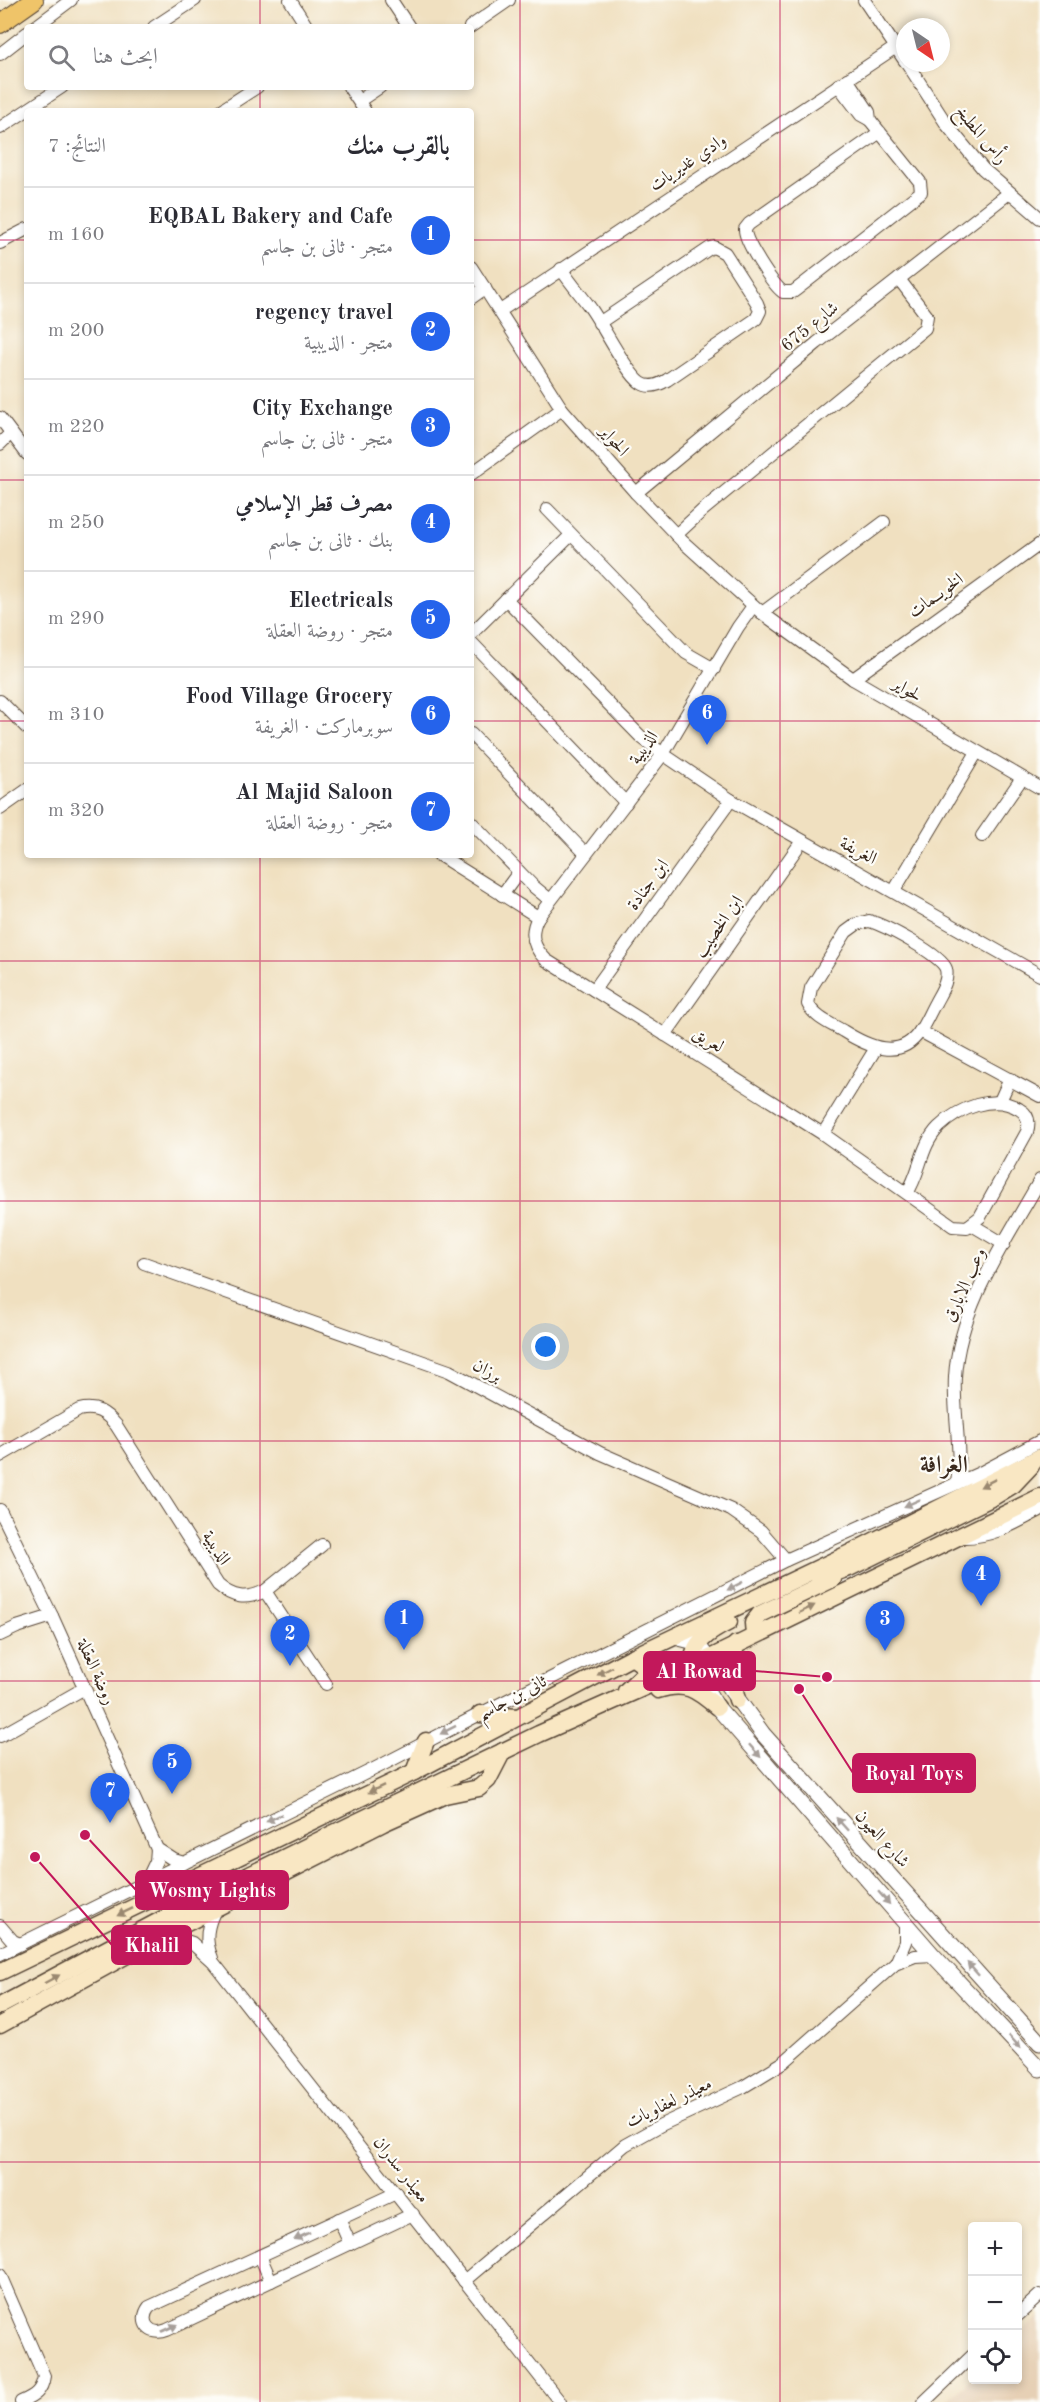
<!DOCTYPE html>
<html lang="ar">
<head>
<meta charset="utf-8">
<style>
  body { margin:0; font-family:"Old Standard TT",Amiri,serif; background:#f2f2f3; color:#2b2b33; direction:rtl }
  .controls { position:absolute; right:18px; bottom:18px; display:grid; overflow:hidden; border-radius:6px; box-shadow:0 3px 9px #0003 }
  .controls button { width:54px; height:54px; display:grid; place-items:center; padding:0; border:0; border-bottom:2px solid #e1e1e2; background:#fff; color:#2b2b33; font:30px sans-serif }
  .compass { position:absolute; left:896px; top:18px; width:54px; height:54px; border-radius:50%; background:#fff; box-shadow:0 3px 9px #0003; rotate:145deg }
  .you { position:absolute; left:546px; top:1347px; width:21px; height:21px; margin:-15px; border:4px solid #fff; border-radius:50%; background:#1a73e8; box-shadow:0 0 0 9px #1a73e833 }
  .badge { display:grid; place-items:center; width:39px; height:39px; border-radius:50%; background:#2563eb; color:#fff; font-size:20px; font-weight:700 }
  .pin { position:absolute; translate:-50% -50px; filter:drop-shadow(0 2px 3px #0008) }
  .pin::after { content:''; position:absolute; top:32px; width:21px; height:18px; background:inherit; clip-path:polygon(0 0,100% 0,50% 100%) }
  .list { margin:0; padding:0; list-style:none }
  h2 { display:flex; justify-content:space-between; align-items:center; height:78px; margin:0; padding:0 24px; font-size:26px }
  h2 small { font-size:20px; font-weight:400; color:#7c7c81 }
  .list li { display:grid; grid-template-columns:39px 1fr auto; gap:18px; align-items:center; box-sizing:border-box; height:96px; padding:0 24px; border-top:2px solid #e1e1e2 }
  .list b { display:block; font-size:22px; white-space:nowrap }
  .list p { margin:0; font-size:20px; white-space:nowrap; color:#7c7c81 }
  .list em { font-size:20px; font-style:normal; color:#7c7c81 }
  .icon { flex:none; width:33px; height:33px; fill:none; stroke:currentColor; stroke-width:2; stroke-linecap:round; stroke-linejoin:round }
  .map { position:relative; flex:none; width:1040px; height:2402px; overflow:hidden; direction:ltr }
  .search { position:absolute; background:#fff; box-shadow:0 3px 9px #0003; left:24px; top:24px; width:450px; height:66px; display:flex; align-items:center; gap:15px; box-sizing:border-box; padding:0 21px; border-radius:6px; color:#7c7c81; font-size:22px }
  .panel { position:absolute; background:#fff; box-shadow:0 3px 9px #0003; left:24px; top:108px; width:450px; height:750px; border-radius:6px; direction:rtl }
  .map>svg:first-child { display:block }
  .built { fill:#e6d0b5 }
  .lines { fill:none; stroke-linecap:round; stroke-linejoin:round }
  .minor-casing { stroke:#564536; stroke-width:14 }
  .tertiary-casing { stroke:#564536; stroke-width:17 }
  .secondary-casing { stroke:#564536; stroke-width:19 }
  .primary-casing { stroke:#564536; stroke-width:20 }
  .minor { stroke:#fff; stroke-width:12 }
  .tertiary { stroke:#fff; stroke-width:15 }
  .secondary { stroke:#f9e7c3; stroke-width:16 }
  .primary { stroke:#efc469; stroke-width:18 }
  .oneway { fill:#9a8870 }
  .oneway2 { fill:#a79f9a }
  .grid { fill:none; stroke:#c2185b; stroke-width:1.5; stroke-opacity:0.55 }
  .labels { text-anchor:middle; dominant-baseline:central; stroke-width:4.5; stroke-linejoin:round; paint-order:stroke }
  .street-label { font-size:18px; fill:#3b2a1e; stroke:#fdfcf7 }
  .district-label { font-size:24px; font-weight:bold; fill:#3b2a1e; stroke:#fdfcf7 }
  .leader { fill:none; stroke:#c2185b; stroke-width:2 }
  .callout-dot { fill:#c2185b; stroke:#fdfcf7; stroke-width:2 }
  .callout { fill:#c2185b; stroke:#c2185b; stroke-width:2 }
  .callout-label { font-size:20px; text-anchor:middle; font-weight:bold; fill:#fff }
</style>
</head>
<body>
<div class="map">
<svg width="1040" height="2402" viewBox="0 0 1040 2402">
  <rect width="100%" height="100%" fill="#fdfcf7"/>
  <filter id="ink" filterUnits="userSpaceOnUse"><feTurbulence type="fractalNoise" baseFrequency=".0167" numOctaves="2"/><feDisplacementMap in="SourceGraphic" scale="12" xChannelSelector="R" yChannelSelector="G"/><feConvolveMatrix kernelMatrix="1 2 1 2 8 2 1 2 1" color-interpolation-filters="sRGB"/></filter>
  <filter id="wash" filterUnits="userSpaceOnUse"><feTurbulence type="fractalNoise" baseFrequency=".008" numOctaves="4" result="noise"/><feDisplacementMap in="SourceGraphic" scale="24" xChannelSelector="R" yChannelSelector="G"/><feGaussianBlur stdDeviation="1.35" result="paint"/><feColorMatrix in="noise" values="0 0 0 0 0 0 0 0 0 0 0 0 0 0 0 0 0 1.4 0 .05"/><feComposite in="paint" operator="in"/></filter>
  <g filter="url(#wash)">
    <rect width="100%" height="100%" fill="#f0e0c0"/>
    <!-- built -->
    <path class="built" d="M1040,2316V2402H946L972,2377V2380H1018V2336Z"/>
  </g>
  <g filter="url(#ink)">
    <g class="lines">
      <defs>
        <g id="minor">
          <path d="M290,0L307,27"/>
          <path d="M391,0L409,27"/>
          <path d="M864,0L905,61"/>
          <path d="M35,27L71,0"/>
          <path d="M154,27L195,0"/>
          <path d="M470,27L509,0"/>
          <path d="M0,54L27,33"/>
          <path d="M907,63L947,125L983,169L1040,218"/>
          <path d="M847,79L869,112L870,120L920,182L921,192L797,289L793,292H783C773,285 744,241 745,229L749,224L880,132"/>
          <path d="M838,85L861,115L870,120"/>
          <path d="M349,87L365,111"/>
          <path d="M359,101L380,87"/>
          <path d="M220,111L257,87"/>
          <path d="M0,128L62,87"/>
          <path d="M0,243L27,229"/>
          <path d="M471,267L562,409L636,493L682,541L762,613L853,679L1040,788"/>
          <path d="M561,269C570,282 580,294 589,306C602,323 626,373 641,383C650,389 659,385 667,380L756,319L760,311L757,303L725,253L714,247L710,248L599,323"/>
          <path d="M471,298L485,288"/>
          <path d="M500,311L896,47"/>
          <path d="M0,418L27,454"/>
          <path d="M0,444L11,433"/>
          <path d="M471,474L562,409"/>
          <path d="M636,493L817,343L1009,193"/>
          <path d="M547,509L686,653L714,669"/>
          <path d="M676,535L703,510L925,328L927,316L899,279"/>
          <path d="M506,599L641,737L663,754L731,800L1040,975"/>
          <path d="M753,606L738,627L663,754L538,917C529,934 533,947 546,960L823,1134L953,1226L967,1227L980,1217L1027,1132C1030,1122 1028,1114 1019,1109C994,1093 959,1108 939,1127C920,1146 921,1172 907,1193"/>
          <path d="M762,613L884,522"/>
          <path d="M471,634L571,535"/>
          <path d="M471,642L626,803"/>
          <path d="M853,679L1040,544"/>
          <path d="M0,701L27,728"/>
          <path d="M471,734L586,854"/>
          <path d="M0,809L27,790"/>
          <path d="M471,822L533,886L550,900"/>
          <path d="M982,836L1022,778"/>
          <path d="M439,855L538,917"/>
          <path d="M894,891L977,752"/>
          <path d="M502,895L519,872"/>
          <path d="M869,921C884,925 942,955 946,969C949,981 940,993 935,1003C930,1012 926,1022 920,1031C900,1062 867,1046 843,1031C831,1024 814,1017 808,1004L811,988L846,932L857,924Z"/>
          <path d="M594,990L731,800"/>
          <path d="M920,1031L1040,1096"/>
          <path d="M665,1035L802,841"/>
          <path d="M1000,1101L1010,1079"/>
          <path d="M823,1134L876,1048"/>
          <path d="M972,1225L1004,1244"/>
          <path d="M144,1263L449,1371L600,1453L731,1510L761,1531L786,1560"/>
          <path d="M0,1456L79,1410C96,1406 105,1412 116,1425L218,1585C233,1598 246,1600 265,1591L322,1545"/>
          <path d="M957,1483C962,1448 953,1412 955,1377C959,1306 1006,1241 1040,1180"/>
          <path d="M0,1510L52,1616L157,1849L174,1860L184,1863"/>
          <path d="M961,1537C991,1538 1014,1524 1040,1510"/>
          <path d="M265,1591L326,1684"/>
          <path d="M0,1635L17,1627L52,1616"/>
          <path d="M0,1736L83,1689"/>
          <path d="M146,1882L156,1861L157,1849"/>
          <path d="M0,1926L13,1941L20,1944"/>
          <path d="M165,1934L192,1943L213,1962L560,2402"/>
          <path d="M0,1954L376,1768L480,1714L786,1560L980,1473L1040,1441"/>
          <path d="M212,1958C204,1940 207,1925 216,1908"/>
          <path d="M896,1963L905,1942V1922"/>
          <path d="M396,2193L149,2307C138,2322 150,2337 167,2330L413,2214"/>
          <path d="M339,2219L350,2244"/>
          <path d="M260,2256L271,2281"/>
          <path d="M0,2275L44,2376C42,2391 35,2396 21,2402"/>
          <path d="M464,2281L625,2145L661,2125L743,2087L784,2062L895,1964L915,1956L933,1955"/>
          <path d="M1018,2315L1040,2295"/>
          <path d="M924,2402L972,2356"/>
        </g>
        <g id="tertiary">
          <path d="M675,1637L691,1641L701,1649L763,1734L1040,2043"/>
          <path d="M692,1666L717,1707L738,1731L933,1955L1040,2069"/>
        </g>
        <g id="secondary">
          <path d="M819,1579L849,1568L995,1496L1013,1485L1031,1466"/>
          <path d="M754,1635L753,1623L760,1614L833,1579"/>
          <path d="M736,1644L731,1672L737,1700"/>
          <path d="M692,1666C692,1642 709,1632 729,1622"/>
          <path d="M658,1690C685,1681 696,1689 717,1707"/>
          <path d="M626,1691L644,1674L643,1665L632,1657"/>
          <path d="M480,1714L517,1717"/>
          <path d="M414,1772L426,1741"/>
          <path d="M0,1972L414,1772L632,1657L852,1552L1040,1457"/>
          <path d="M0,2006L193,1903L328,1836L539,1734L708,1659L1040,1497"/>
          <path d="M0,2025L165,1934L383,1823L445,1795L479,1788L488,1780L503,1751"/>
        </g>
        <path id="primary" d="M0,24L34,0"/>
      </defs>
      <!-- minor casing -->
      <use href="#minor" class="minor-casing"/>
      <!-- tertiary casing -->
      <use href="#tertiary" class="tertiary-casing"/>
      <!-- secondary casing -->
      <use href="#secondary" class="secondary-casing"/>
      <!-- primary casing -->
      <use href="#primary" class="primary-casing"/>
      <!-- minor -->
      <use href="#minor" class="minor"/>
      <!-- tertiary -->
      <use href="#tertiary" class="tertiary"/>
      <!-- secondary -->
      <use href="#secondary" class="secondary"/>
      <!-- primary -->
      <use href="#primary" class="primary"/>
    </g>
    <!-- one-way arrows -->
    <defs><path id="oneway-solid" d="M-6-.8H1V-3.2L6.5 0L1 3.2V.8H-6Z" transform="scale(1.5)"/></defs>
    <g class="oneway">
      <use href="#oneway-solid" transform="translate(988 1483) rotate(153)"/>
      <use href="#oneway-solid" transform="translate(807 1609) rotate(-26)"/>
      <use href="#oneway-solid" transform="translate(605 1671) rotate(152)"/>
      <use href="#oneway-solid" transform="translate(376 1789) rotate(154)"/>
      <use href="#oneway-solid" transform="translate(125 1912) rotate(154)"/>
      <use href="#oneway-solid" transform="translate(52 1979) rotate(-28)"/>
    </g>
    <g class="oneway2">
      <use href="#oneway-solid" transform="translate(912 1503) rotate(156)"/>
      <use href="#oneway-solid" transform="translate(735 1586) rotate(153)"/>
      <use href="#oneway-solid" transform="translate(448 1730) rotate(153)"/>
      <use href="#oneway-solid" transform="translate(755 1751) rotate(48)"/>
      <use href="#oneway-solid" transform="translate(274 1818) rotate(154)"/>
      <use href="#oneway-solid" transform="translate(842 1824) rotate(-132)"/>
      <use href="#oneway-solid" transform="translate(884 1898) rotate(49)"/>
      <use href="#oneway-solid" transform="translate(973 1969) rotate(-132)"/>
      <use href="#oneway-solid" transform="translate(1015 2042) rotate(47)"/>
      <use href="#oneway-solid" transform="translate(302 2236) rotate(155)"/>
      <use href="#oneway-solid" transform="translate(170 2328) rotate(-24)"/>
    </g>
  </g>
  <!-- grid -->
  <path class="grid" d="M260,0V27M520,0V2402M780,0V2402M260,87V111M0,240H27M471,240H1040M0,480H27M471,480H1040M0,721H27M471,721H1040M260,855V2402M0,961H1040M0,1201H1040M0,1441H1040M0,1681H1040M0,1922H1040M0,2162H1040"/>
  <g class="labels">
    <!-- street labels -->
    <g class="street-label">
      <text transform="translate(981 135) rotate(50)">رأس المطبخ</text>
      <text transform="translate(688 163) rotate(-34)">وادي غديريات</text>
      <text transform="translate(810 327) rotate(-39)">شارع 675</text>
      <text transform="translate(614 441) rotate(49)">الحواير</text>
      <text transform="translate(936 596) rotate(-36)">الخويــمات</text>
      <text transform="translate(907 690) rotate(31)">لحواير</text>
      <text transform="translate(644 748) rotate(-55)">الذيبية</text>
      <text transform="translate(858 851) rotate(28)">الغريفة</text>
      <text transform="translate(648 885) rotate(-54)">ابن جنادة</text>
      <text transform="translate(719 927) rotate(-55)">ابن الخصيب</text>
      <text transform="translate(708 1040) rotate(32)">لعريق</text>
      <text transform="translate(965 1285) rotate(-66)">وعب الابارق</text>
      <text transform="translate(487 1371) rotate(29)">برزان</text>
      <text transform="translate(216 1548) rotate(57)">الذيبية</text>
      <text transform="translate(96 1672) rotate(66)">روضة العقلة</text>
      <text transform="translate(512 1698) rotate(-28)">ثانى بن جاسم</text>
      <text transform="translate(882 1839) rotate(48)">شارع العيون</text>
      <text transform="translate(669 2103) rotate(-26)">معيذر لعفاويات</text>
      <text transform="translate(401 2170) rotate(52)">معيذر سدران</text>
    </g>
    <!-- district labels -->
    <g class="district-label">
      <text x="944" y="1466">الغرافة</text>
    </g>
  </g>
  <!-- callouts -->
  <path class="leader" d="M827 1677L755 1671M799 1689L853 1773M85 1835L136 1890M35 1857L112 1945"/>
  <g class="callout-dot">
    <circle cx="827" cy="1677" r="6"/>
    <circle cx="799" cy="1689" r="6"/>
    <circle cx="85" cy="1835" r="6"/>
    <circle cx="35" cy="1857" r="6"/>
  </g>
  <g class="callout">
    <rect x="644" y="1652" width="111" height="38" rx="6"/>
    <rect x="853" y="1754" width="122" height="38" rx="6"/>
    <rect x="136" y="1871" width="152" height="38" rx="6"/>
    <rect x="112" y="1926" width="79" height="38" rx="6"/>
  </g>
  <g class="callout-label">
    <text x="699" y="1678">Al Rowad</text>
    <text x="914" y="1780">Royal Toys</text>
    <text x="212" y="1897">Wosmy Lights</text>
    <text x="152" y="1952">Khalil</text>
  </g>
</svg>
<div class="controls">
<button>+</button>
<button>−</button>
<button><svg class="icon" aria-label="locate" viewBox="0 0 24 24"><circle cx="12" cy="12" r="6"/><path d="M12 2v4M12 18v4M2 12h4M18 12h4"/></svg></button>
</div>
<svg class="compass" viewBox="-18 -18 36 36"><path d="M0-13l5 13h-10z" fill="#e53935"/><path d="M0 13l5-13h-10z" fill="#7c7c81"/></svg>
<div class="you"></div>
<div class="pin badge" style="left:404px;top:1650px">1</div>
<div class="pin badge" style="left:290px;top:1666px">2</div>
<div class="pin badge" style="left:885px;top:1651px">3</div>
<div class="pin badge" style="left:981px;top:1606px">4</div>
<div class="pin badge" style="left:172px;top:1794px">5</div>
<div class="pin badge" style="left:707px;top:745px">6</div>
<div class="pin badge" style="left:110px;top:1823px">7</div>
<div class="search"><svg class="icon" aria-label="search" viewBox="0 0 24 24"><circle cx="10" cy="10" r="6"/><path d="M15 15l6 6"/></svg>ابحث هنا</div>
<section class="panel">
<h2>بالقرب منك<small>النتائج: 7</small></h2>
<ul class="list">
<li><span class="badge">1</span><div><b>EQBAL Bakery and Cafe</b><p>متجر · ثانى بن جاسم</p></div><em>160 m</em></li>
<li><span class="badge">2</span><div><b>regency travel</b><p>متجر · الذيبية</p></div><em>200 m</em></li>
<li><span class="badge">3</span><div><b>City Exchange</b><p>متجر · ثانى بن جاسم</p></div><em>220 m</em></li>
<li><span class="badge">4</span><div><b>مصرف قطر الإسلامي</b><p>بنك · ثانى بن جاسم</p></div><em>250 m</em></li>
<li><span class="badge">5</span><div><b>Electricals</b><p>متجر · روضة العقلة</p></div><em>290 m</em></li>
<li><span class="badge">6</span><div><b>Food Village Grocery</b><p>سوبرماركت · الغريفة</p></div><em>310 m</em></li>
<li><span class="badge">7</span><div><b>Al Majid Saloon</b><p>متجر · روضة العقلة</p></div><em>320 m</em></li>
</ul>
</section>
</div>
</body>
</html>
